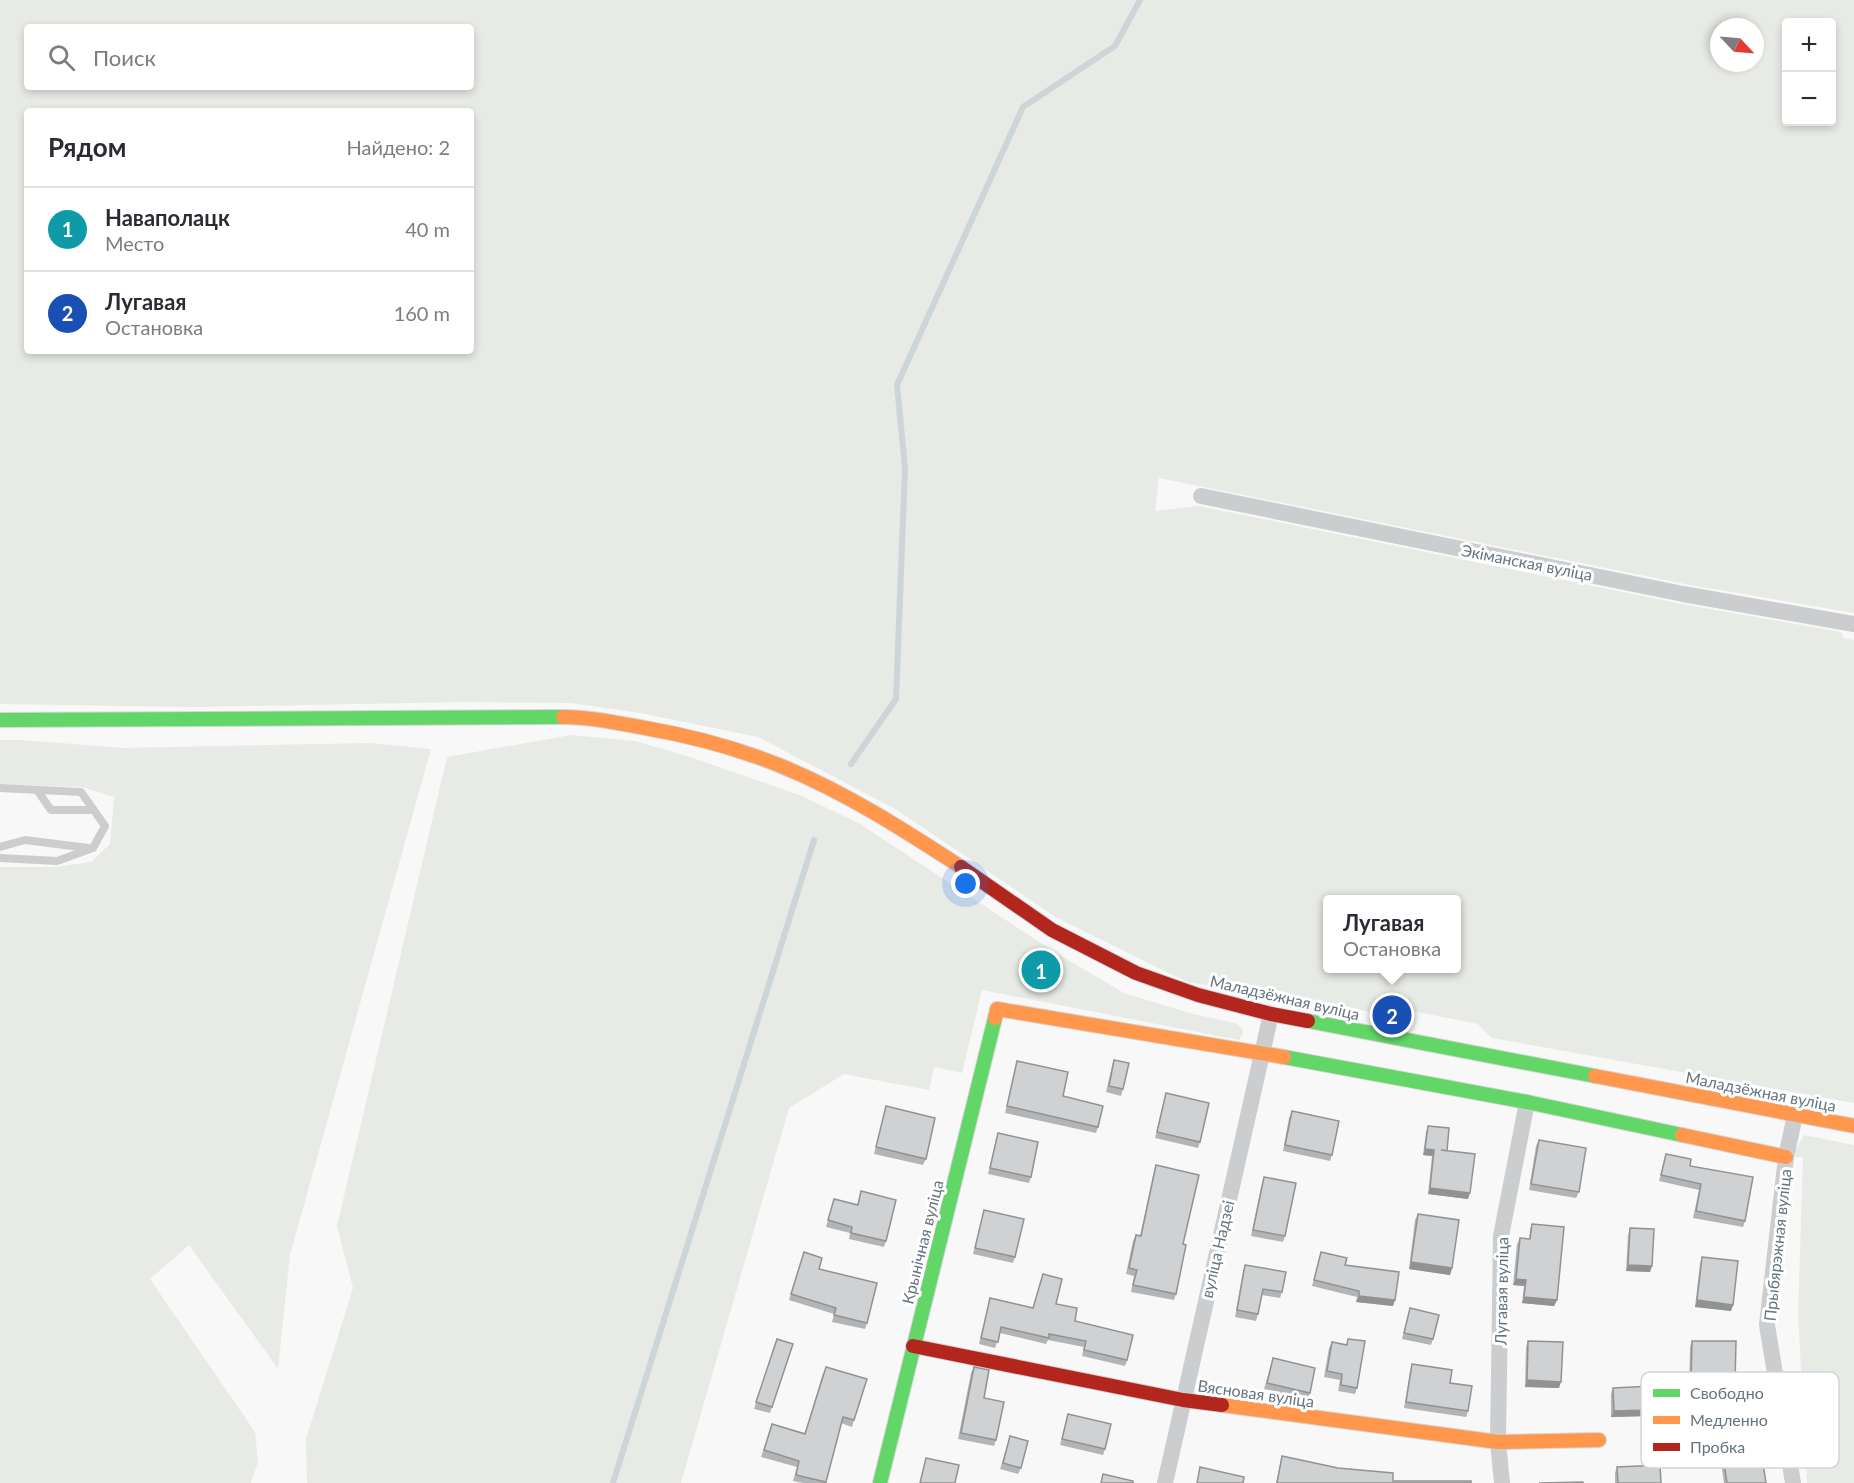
<!DOCTYPE html>
<html lang="ru">
<head>
<meta charset="utf-8">
<style>
  body { margin:0; font-family:Lato,sans-serif; background:#f2f2f3; color:#2b2b33 }
  .controls { position:absolute; right:18px; top:18px; display:grid; overflow:hidden; border-radius:6px; box-shadow:0 3px 9px #0003 }
  .controls button { width:54px; height:54px; display:grid; place-items:center; padding:0; border:0; border-bottom:2px solid #e1e1e2; background:#fff; color:#2b2b33; font:30px sans-serif }
  .compass { position:absolute; left:1710px; top:18px; width:54px; height:54px; border-radius:50%; background:#fff; box-shadow:0 3px 9px #0003; rotate:116deg }
  .you { position:absolute; left:966px; top:884px; width:21px; height:21px; margin:-15px; border:4px solid #fff; border-radius:50%; background:#1a73e8; box-shadow:0 0 0 9px #1a73e833 }
  .badge { display:grid; place-items:center; width:39px; height:39px; border-radius:50%; background:#d93025; color:#fff; font-size:20px; font-weight:700 }
  .pin { position:absolute; translate:-50% -50%; border:3px solid #fff; box-shadow:0 2px 6px #0006 }
  .popup { position:absolute; left:1323px; top:895px; width:138px; height:78px; box-sizing:border-box; display:grid; place-content:center; border-radius:6px; background:#fff; filter:drop-shadow(0 2px 4px #0005); font-size:20px; white-space:nowrap; color:#7c7c81 }
  .popup b { font-size:22px; color:#2b2b33 }
  .popup::after { content:''; position:absolute; left:50%; top:100%; margin-left:-12px; border:12px solid transparent; border-top-color:#fff }
  .list { margin:0; padding:0; list-style:none }
  h2 { display:flex; justify-content:space-between; align-items:center; height:78px; margin:0; padding:0 24px; font-size:26px }
  h2 small { font-size:20px; font-weight:400; color:#7c7c81 }
  .list li { display:grid; grid-template-columns:39px 1fr auto; gap:18px; align-items:center; box-sizing:border-box; height:84px; padding:0 24px; border-top:2px solid #e1e1e2 }
  .list b { display:block; font-size:22px; white-space:nowrap }
  .list p { margin:0; font-size:20px; white-space:nowrap; color:#7c7c81 }
  .list em { font-size:20px; font-style:normal; color:#7c7c81 }
  .icon { flex:none; width:33px; height:33px; fill:none; stroke:currentColor; stroke-width:2; stroke-linecap:round; stroke-linejoin:round }
  .map { position:relative; flex:none; width:1854px; height:1483px; overflow:hidden }
  .search { position:absolute; background:#fff; box-shadow:0 3px 9px #0003; left:24px; top:24px; width:450px; height:66px; display:flex; align-items:center; gap:15px; box-sizing:border-box; padding:0 21px; border-radius:6px; color:#7c7c81; font-size:22px }
  .panel { position:absolute; background:#fff; box-shadow:0 3px 9px #0003; left:24px; top:108px; width:450px; height:246px; border-radius:6px }
  .map>svg:first-child { display:block }
  .green { fill:#e7eae5; fill-rule:evenodd }
  .lines { fill:none; stroke-linecap:round; stroke-linejoin:round }
  .stream { stroke:#ced5d8; stroke-width:6 }
  .fast-casing { stroke:#d5d6d7; stroke-width:16 }
  .slow-casing { stroke:#d5d6d7; stroke-width:16 }
  .jam-casing { stroke:#d5d6d7; stroke-width:16 }
  .lane { stroke:#cbcdce; stroke-width:8 }
  .street { stroke:#cbcdce; stroke-width:16 }
  .fast { stroke:#63d668; stroke-width:14 }
  .slow { stroke:#ff974d; stroke-width:14 }
  .jam { stroke:#b3261e; stroke-width:14 }
  .wall { fill:#b2b4b5 }
  .shaded-wall { fill:#919293 }
  .building { fill:#cfd1d2; stroke:#919293; stroke-width:1.5 }
  .labels { text-anchor:middle; dominant-baseline:central; stroke-width:6; stroke-linejoin:round; paint-order:stroke }
  .street-label { font-size:16px; fill:#657481; stroke:#fff }
  .key { fill:#fff; stroke:#d1d5d9; stroke-width:1.5 }
  .key-label { font-size:16px; fill:#657481 }
</style>
</head>
<body>
<div class="map">
<svg width="1854" height="1483" viewBox="0 0 1854 1483">
  <rect width="100%" height="100%" fill="#f8f8f8"/>
  <!-- green -->
  <g class="green">
    <path d="M0,0H1854V613L1685,584L1159,478L1155,511L1199,506L1682,604L1841,632L1844,638L1854,640V1103L1492,1038L1478,1024L1392,1007L1373,1012L1187,982L1057,918L897,810L758,737L640,713L571,703L464,702L195,707L0,704ZM1786,22H1832V122H1786ZM27,27H471V87H27ZM1719,27H1755V63H1719ZM27,111H471V351H27ZM1328,900H1456V968H1328Z"/>
    <path d="M571,735L635,741L687,756L802,796L860,824L1053,951L1124,993L1193,1014L1235,1023L1242,1028L1243,1034L1239,1040L982,990L962,1073L934,1067L929,1090L844,1074L789,1108L681,1483H307L306,1439L353,1288L337,1226L447,757Z"/>
    <path d="M0,740H21L123,748L370,743L431,749L290,1255L278,1369L189,1245L150,1279L255,1432L258,1462L251,1483H0V867H54L91,862L110,844L114,797L82,787L0,784Z"/>
    <path d="M1804,1135L1854,1145V1483H1807L1798,1314L1803,1158L1792,1156Z"/>
  </g>
  <g class="lines">
    <!-- stream -->
    <g class="stream">
      <path d="M851,764L896,699L905,468L897,385L1023,107L1115,46L1140,0"/>
      <path d="M613,1483L814,840"/>
    </g>
    <defs>
      <g id="fast">
        <path d="M0,720L563,717"/>
        <path d="M1308,1021L1595,1076"/>
        <path d="M1284,1057L1527,1102L1682,1135"/>
        <path d="M880,1483L995,1018"/>
      </g>
      <g id="slow">
        <path d="M563,717C590,717 618,723 645,728C691,736 737,748 781,766C845,792 904,830 961,867"/>
        <path d="M995,1018L997,1009L1284,1057"/>
        <path d="M1595,1076L1854,1126"/>
        <path d="M1682,1135L1786,1157"/>
        <path d="M1222,1405L1498,1442L1599,1440"/>
      </g>
      <g id="jam">
        <path d="M961,867L1052,930L1136,973L1198,995L1271,1014L1308,1021"/>
        <path d="M913,1346L1183,1400L1222,1405"/>
      </g>
    </defs>
    <!-- fast casing -->
    <use href="#fast" class="fast-casing"/>
    <!-- slow casing -->
    <use href="#slow" class="slow-casing"/>
    <!-- jam casing -->
    <use href="#jam" class="jam-casing"/>
    <!-- lane -->
    <g class="lane">
      <path d="M0,788L81,792L105,826L93,848L57,861L0,858"/>
      <path d="M37,790L51,810H93"/>
      <path d="M0,847L25,840L88,848"/>
    </g>
    <!-- street -->
    <g class="street">
      <path d="M1201,496L1683,594L1854,624"/>
      <path d="M1165,1483L1271,1014"/>
      <path d="M1502,1483L1498,1442L1501,1236L1527,1102"/>
      <path d="M1793,1483L1767,1325L1786,1157L1795,1115"/>
    </g>
    <!-- fast -->
    <use href="#fast" class="fast"/>
    <!-- slow -->
    <use href="#slow" class="slow"/>
    <!-- jam -->
    <use href="#jam" class="jam"/>
  </g>
  <!-- wall -->
  <g class="wall">
    <path d="M1114,1060L1123,1089L1121,1096L1106,1092L1112,1066Z"/>
    <path d="M1017,1061L1063,1096L1098,1127L1096,1133L1005,1113Z"/>
    <path d="M1166,1093L1200,1142L1198,1148L1155,1138Z"/>
    <path d="M886,1106L926,1159L923,1165L874,1154Z"/>
    <path d="M1292,1111L1332,1155L1330,1161L1283,1151L1289,1118Z"/>
    <path d="M1428,1126L1447,1151L1468,1199L1428,1194L1432,1156L1423,1155L1426,1132Z"/>
    <path d="M998,1133L1031,1177L1029,1183L988,1174L996,1140Z"/>
    <path d="M1539,1140L1579,1192L1576,1198L1529,1190L1536,1146Z"/>
    <path d="M1666,1154L1690,1166L1745,1221L1743,1227L1693,1218L1699,1190L1659,1181Z"/>
    <path d="M1156,1165L1183,1244L1176,1294L1174,1300L1131,1292L1134,1276L1126,1274L1133,1241L1136,1235L1140,1236L1154,1171Z"/>
    <path d="M1264,1177L1285,1236L1283,1242L1251,1236L1262,1183Z"/>
    <path d="M861,1191L886,1241L884,1247L849,1239L850,1233L826,1227L834,1199L857,1205Z"/>
    <path d="M984,1210L1015,1257L1013,1263L973,1254Z"/>
    <path d="M1418,1214L1452,1268L1450,1275L1409,1269L1415,1220Z"/>
    <path d="M1532,1224L1557,1300L1554,1306L1522,1303L1524,1286L1513,1285L1517,1244L1520,1238L1529,1239L1530,1230Z"/>
    <path d="M1630,1228L1652,1266L1650,1272L1626,1271L1628,1235Z"/>
    <path d="M1321,1252L1345,1265L1395,1300L1393,1306L1356,1302L1357,1297L1312,1286Z"/>
    <path d="M1702,1257L1733,1305L1731,1311L1695,1307L1700,1264Z"/>
    <path d="M802,1258L819,1269L867,1323L865,1329L832,1322L834,1314L789,1300Z"/>
    <path d="M1245,1265L1282,1292L1280,1298L1262,1295L1258,1314L1256,1321L1235,1317L1243,1271Z"/>
    <path d="M990,1298L1032,1308L1056,1304L1075,1321L1127,1360L1125,1366L1082,1356L1084,1347L1048,1340L1046,1344L1000,1333L995,1348L979,1344Z"/>
    <path d="M1410,1308L1433,1339L1431,1345L1402,1339Z"/>
    <path d="M777,1339L793,1344L770,1413L754,1409Z"/>
    <path d="M1348,1339L1357,1388L1355,1394L1338,1391L1340,1380L1324,1377L1329,1348L1332,1342L1346,1345Z"/>
    <path d="M1528,1341L1559,1388L1525,1387L1526,1347Z"/>
    <path d="M1692,1341L1733,1390L1689,1389L1690,1347Z"/>
    <path d="M1273,1358L1310,1393L1307,1399L1264,1389Z"/>
    <path d="M1412,1364L1450,1383L1468,1411L1466,1417L1404,1408L1410,1371Z"/>
    <path d="M974,1367L996,1440L994,1446L958,1439L971,1373Z"/>
    <path d="M823,1373L854,1420L852,1427L841,1423L825,1483H803L793,1481L797,1467L761,1457L772,1424L805,1433Z"/>
    <path d="M1613,1388L1652,1410L1650,1416L1611,1417V1394Z"/>
    <path d="M1068,1414L1105,1449L1103,1455L1060,1445Z"/>
    <path d="M1010,1436L1021,1468L1018,1474L1000,1469Z"/>
    <path d="M1282,1456L1393,1481L1471,1483H1276Z"/>
    <path d="M1723,1456L1766,1483H1724L1721,1462Z"/>
    <path d="M1617,1467L1661,1483H1615V1473Z"/>
  </g>
  <!-- shaded-wall -->
  <g class="shaded-wall">
    <path d="M1425,1149L1434,1150L1432,1156L1423,1155Z"/>
    <path d="M1430,1188L1470,1193L1468,1199L1428,1194Z"/>
    <path d="M1411,1262L1452,1268L1450,1275L1409,1269Z"/>
    <path d="M1628,1265L1652,1266L1650,1272L1626,1271Z"/>
    <path d="M1516,1279L1526,1280L1524,1286L1513,1285Z"/>
    <path d="M1359,1296L1395,1300L1393,1306L1356,1302Z"/>
    <path d="M1524,1297L1557,1300L1554,1306L1522,1303Z"/>
    <path d="M1697,1300L1733,1305L1731,1311L1695,1307Z"/>
    <path d="M1527,1380L1561,1382L1559,1388L1525,1387Z"/>
    <path d="M1691,1383L1735,1384L1733,1390L1689,1389Z"/>
    <path d="M1652,1410L1650,1416L1611,1417L1614,1411Z"/>
  </g>
  <!-- building -->
  <g class="building">
    <path d="M1114,1060L1129,1063L1123,1089L1109,1086Z"/>
    <path d="M1017,1061L1068,1072L1063,1096L1103,1106L1098,1127L1007,1106Z"/>
    <path d="M1166,1093L1209,1103L1200,1142L1157,1132Z"/>
    <path d="M886,1106L935,1118L926,1159L876,1147Z"/>
    <path d="M1292,1111L1339,1121L1332,1155L1285,1145Z"/>
    <path d="M1428,1126L1449,1128L1447,1151L1441,1150L1475,1154L1470,1193L1430,1188L1434,1150L1425,1149Z"/>
    <path d="M998,1133L1038,1142L1031,1177L990,1168Z"/>
    <path d="M1539,1140L1586,1148L1579,1192L1531,1184Z"/>
    <path d="M1666,1154L1691,1159L1690,1166L1753,1177L1745,1221L1696,1211L1701,1184L1661,1175Z"/>
    <path d="M1156,1165L1199,1175L1183,1244L1186,1245L1176,1294L1133,1285L1137,1270L1129,1268L1136,1235L1141,1236Z"/>
    <path d="M1264,1177L1296,1183L1285,1236L1253,1230Z"/>
    <path d="M861,1191L896,1200L886,1241L851,1233L852,1227L828,1220L834,1199L858,1205Z"/>
    <path d="M984,1210L1024,1219L1015,1257L975,1248Z"/>
    <path d="M1418,1214L1459,1220L1452,1268L1411,1262Z"/>
    <path d="M1532,1224L1564,1227L1557,1300L1524,1297L1526,1280L1516,1279L1520,1238L1530,1239Z"/>
    <path d="M1630,1228L1654,1229L1652,1266L1628,1265Z"/>
    <path d="M804,1252L822,1258L819,1269L877,1283L867,1323L834,1315L836,1308L791,1294Z"/>
    <path d="M1321,1252L1347,1258L1345,1265L1399,1272L1395,1300L1359,1296V1291L1314,1280Z"/>
    <path d="M1702,1257L1738,1261L1733,1305L1697,1300Z"/>
    <path d="M1245,1265L1286,1272L1282,1292L1263,1289L1258,1314L1237,1310Z"/>
    <path d="M1043,1274L1062,1279L1056,1304L1077,1308L1075,1321L1133,1335L1127,1360L1084,1350L1086,1341L1049,1334V1338L1001,1327L998,1342L981,1338L990,1298L1033,1308Z"/>
    <path d="M1410,1308L1439,1315L1433,1339L1404,1333Z"/>
    <path d="M777,1339L793,1344L772,1407L756,1402Z"/>
    <path d="M1348,1339L1365,1341L1357,1388L1341,1385L1342,1374L1327,1371L1332,1342L1347,1345Z"/>
    <path d="M1528,1341L1563,1342L1561,1382L1527,1380Z"/>
    <path d="M1692,1341H1736L1735,1384L1691,1383Z"/>
    <path d="M1273,1358L1315,1368L1310,1393L1267,1383Z"/>
    <path d="M1412,1364L1452,1370L1450,1383L1472,1386L1468,1411L1406,1402Z"/>
    <path d="M826,1367L867,1379L854,1420L843,1417L826,1482L796,1475L799,1461L764,1450L772,1424L805,1434Z"/>
    <path d="M974,1367L989,1370L984,1398L1004,1402L996,1440L961,1433Z"/>
    <path d="M1652,1386V1410L1614,1411L1613,1388Z"/>
    <path d="M1068,1414L1111,1424L1105,1449L1062,1439Z"/>
    <path d="M1010,1436L1028,1441L1021,1468L1003,1463Z"/>
    <path d="M1761,1450L1766,1483H1727L1723,1456Z"/>
    <path d="M1282,1456L1338,1468L1393,1473V1481H1471V1483H1277Z"/>
    <path d="M926,1458L959,1465L955,1483H920Z"/>
    <path d="M1660,1465L1661,1483H1618L1617,1467Z"/>
    <path d="M1200,1467L1244,1477L1243,1483H1197Z"/>
    <path d="M1103,1474L1133,1481V1483H1101Z"/>
    <path d="M1583,1482V1483H1539Z"/>
  </g>
  <g class="labels">
    <!-- street labels -->
    <g class="street-label">
      <text transform="translate(1527 562) rotate(11)">Экіманская вуліца</text>
      <text transform="translate(1285 997) rotate(13)">Маладзёжная вуліца</text>
      <text transform="translate(1761 1091) rotate(11)">Маладзёжная вуліца</text>
      <text transform="translate(922 1242) rotate(-76)">Крынічная вуліца</text>
      <text transform="translate(1777 1245) rotate(-84)">Прыбярэжная вуліца</text>
      <text transform="translate(1217 1249) rotate(-77)">вуліца Надзеі</text>
      <text transform="translate(1501 1291) rotate(-89)">Лугавая вуліца</text>
      <text transform="translate(1256 1393) rotate(8)">Вясновая вуліца</text>
    </g>
  </g>
  <!-- legend -->
  <rect x="1641" y="1372" width="198" height="96" rx="9" class="key"/>
  <rect x="1653" y="1389" width="27" height="8" fill="#63d668"/>
  <rect x="1653" y="1416" width="27" height="8" fill="#ff974d"/>
  <rect x="1653" y="1443" width="27" height="8" fill="#b3261e"/>
  <g class="key-label">
    <text x="1690" y="1399">Свободно</text>
    <text x="1690" y="1426">Медленно</text>
    <text x="1690" y="1453">Пробка</text>
  </g>
</svg>
<div class="controls">
<button>+</button>
<button>−</button>
</div>
<svg class="compass" viewBox="-18 -18 36 36"><path d="M0-13l5 13h-10z" fill="#e53935"/><path d="M0 13l5-13h-10z" fill="#7c7c81"/></svg>
<div class="you"></div>
<div class="pin badge" style="left:1041px;top:970px;background:#0f9aa8">1</div>
<div class="pin badge" style="left:1392px;top:1015px;background:#1a4fb4">2</div>
<div class="popup"><b>Лугавая</b>Остановка</div>
<div class="search"><svg class="icon" aria-label="search" viewBox="0 0 24 24"><circle cx="10" cy="10" r="6"/><path d="M15 15l6 6"/></svg>Поиск</div>
<section class="panel">
<h2>Рядом<small>Найдено: 2</small></h2>
<ul class="list">
<li><span class="badge" style="background:#0f9aa8">1</span><div><b>Наваполацк</b><p>Место</p></div><em>40 m</em></li>
<li><span class="badge" style="background:#1a4fb4">2</span><div><b>Лугавая</b><p>Остановка</p></div><em>160 m</em></li>
</ul>
</section>
</div>
</body>
</html>
